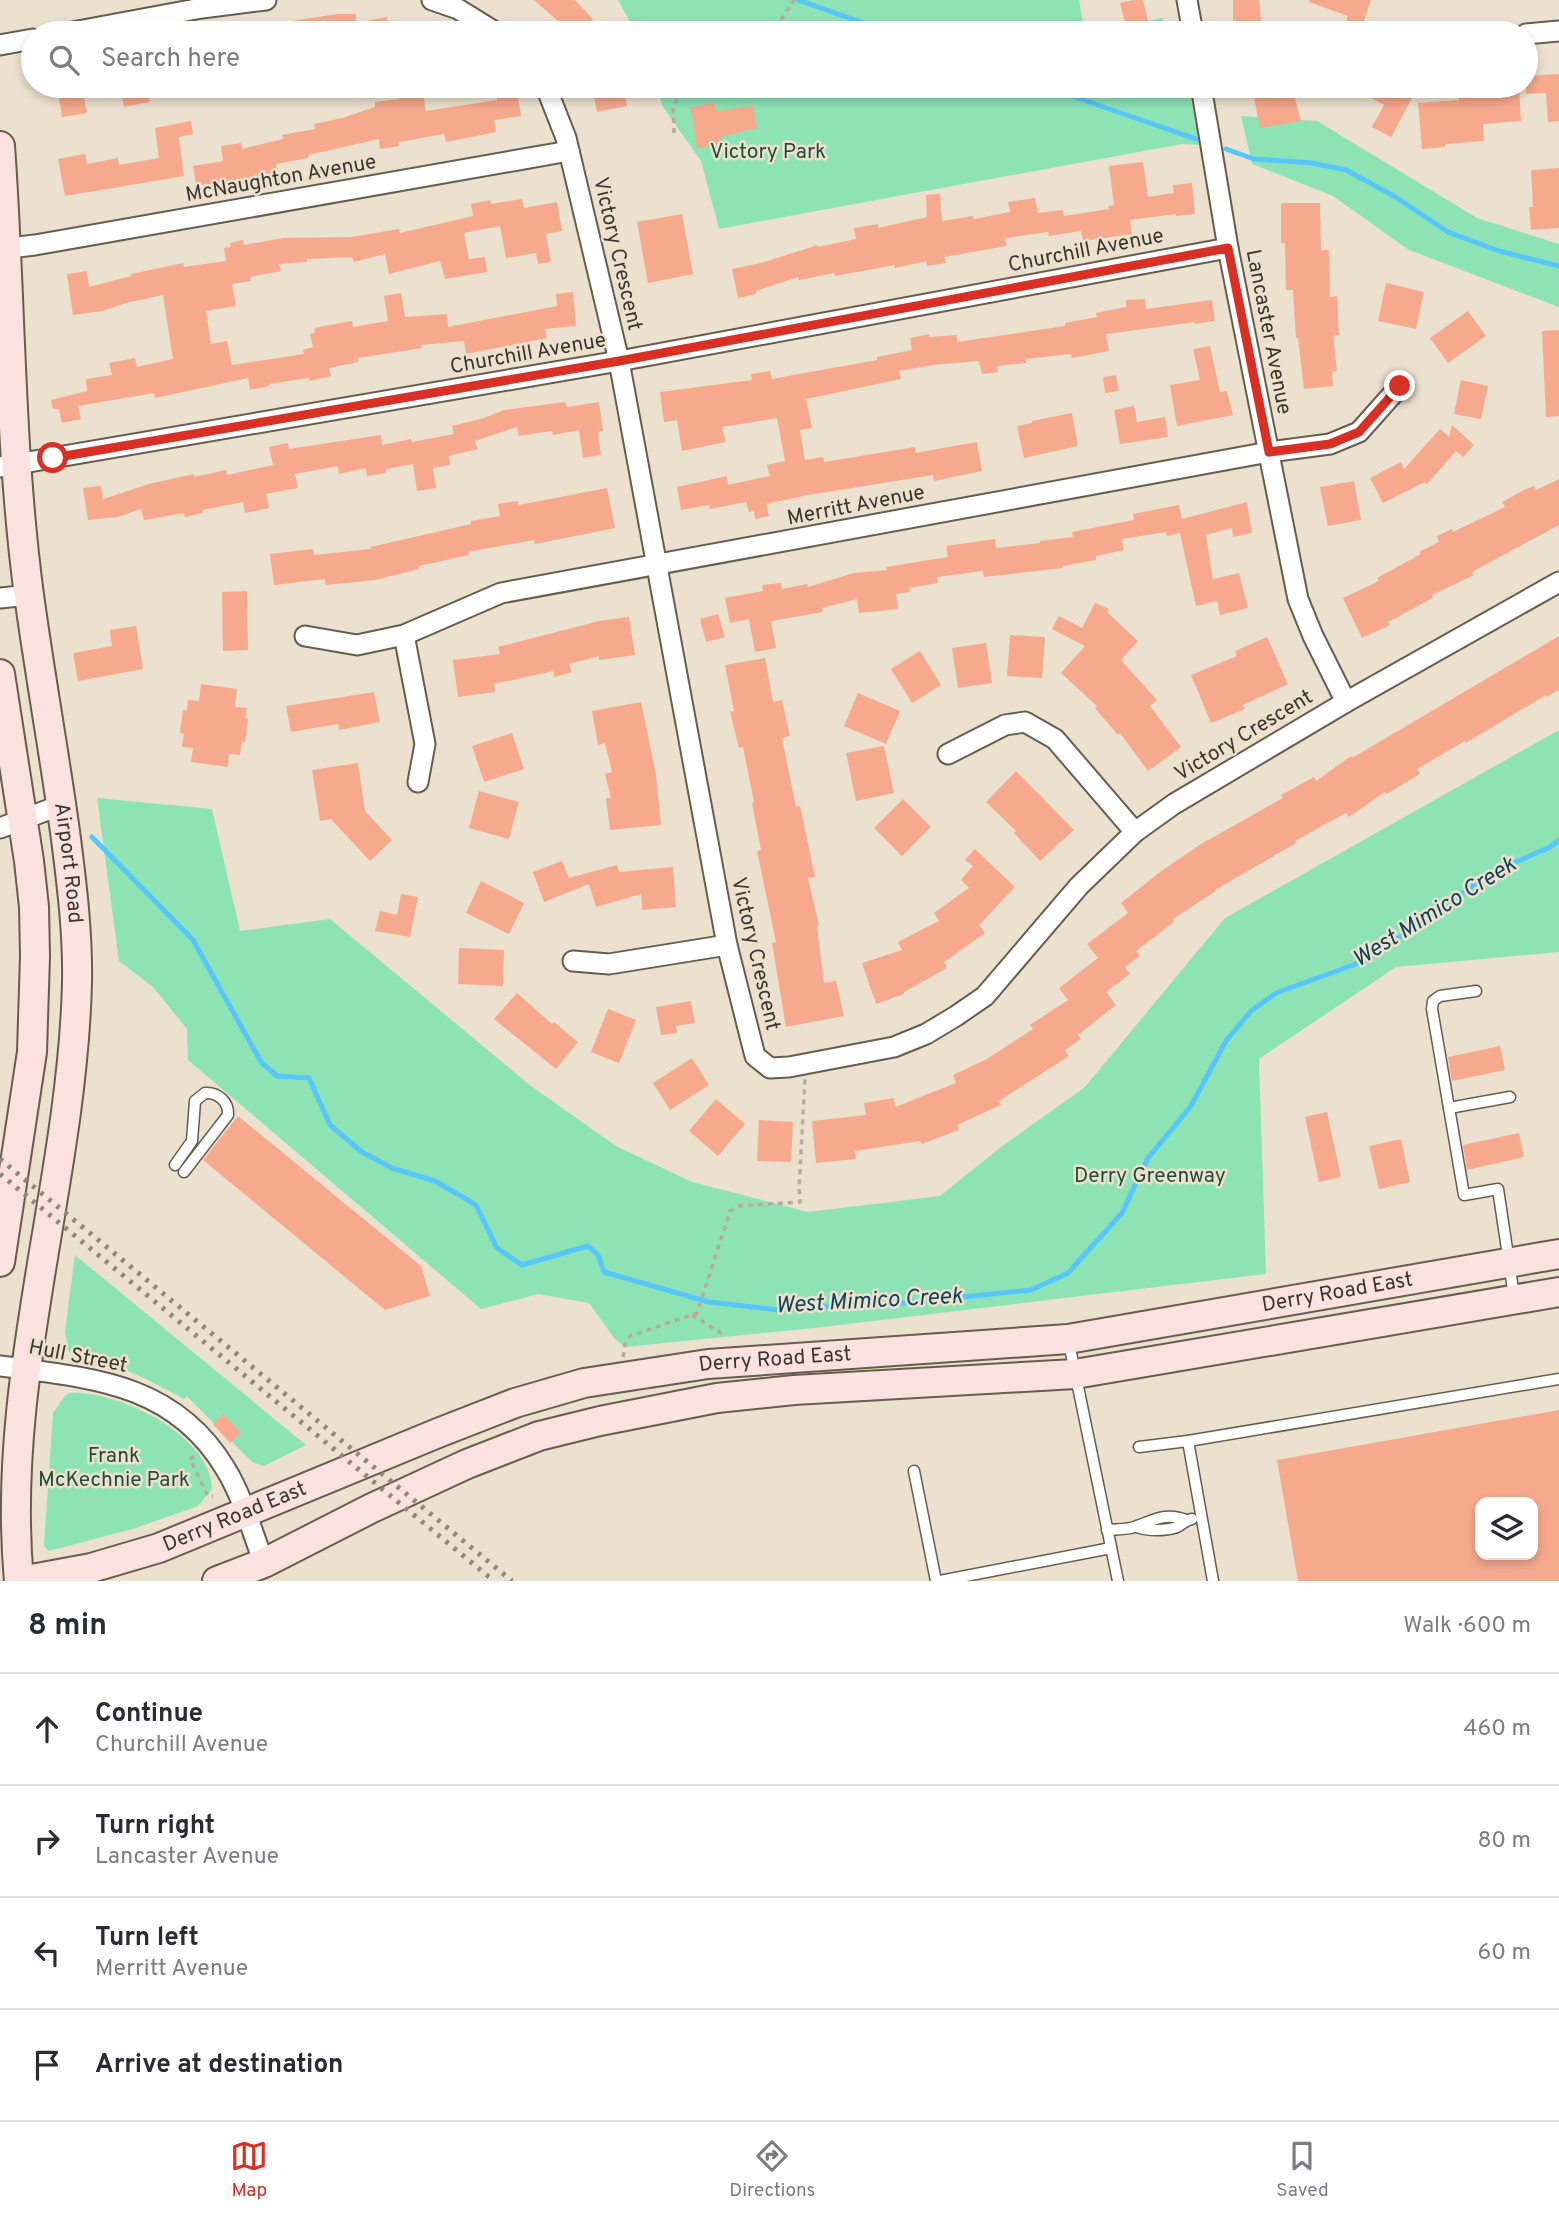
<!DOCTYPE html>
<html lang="en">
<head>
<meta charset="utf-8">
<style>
  body { margin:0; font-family:Overpass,sans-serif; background:#f7f7f7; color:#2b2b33 }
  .controls { position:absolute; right:21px; bottom:21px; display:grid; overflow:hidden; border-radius:14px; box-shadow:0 4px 10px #0003 }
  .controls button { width:63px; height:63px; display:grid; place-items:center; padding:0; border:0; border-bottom:2px solid #e1e1e2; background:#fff; color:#2b2b33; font:35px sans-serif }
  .stop { position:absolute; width:21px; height:21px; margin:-16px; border:5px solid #d93025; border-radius:50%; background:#fff }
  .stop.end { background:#d93025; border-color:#fff; box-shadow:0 2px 7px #0008 }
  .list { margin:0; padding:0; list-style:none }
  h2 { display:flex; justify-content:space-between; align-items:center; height:91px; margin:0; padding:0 28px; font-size:30px }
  h2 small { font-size:23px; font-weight:400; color:#7c7c81 }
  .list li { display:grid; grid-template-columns:46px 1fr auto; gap:21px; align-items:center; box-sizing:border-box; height:112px; padding:0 28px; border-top:2px solid #e1e1e2 }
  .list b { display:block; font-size:26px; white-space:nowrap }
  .list p { margin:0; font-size:23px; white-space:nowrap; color:#7c7c81 }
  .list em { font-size:23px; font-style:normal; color:#7c7c81 }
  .icon { flex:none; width:38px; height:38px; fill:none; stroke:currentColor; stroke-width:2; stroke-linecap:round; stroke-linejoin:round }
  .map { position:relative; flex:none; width:1559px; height:1581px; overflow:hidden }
  .search { position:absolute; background:#fff; box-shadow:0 4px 10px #0003; left:21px; right:21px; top:21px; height:77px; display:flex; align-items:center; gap:18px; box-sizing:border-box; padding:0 24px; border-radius:38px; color:#7c7c81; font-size:26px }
  .sheet { height:539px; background:#fff }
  nav { display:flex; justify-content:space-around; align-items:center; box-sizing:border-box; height:98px; border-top:2px solid #e1e1e2; background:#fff; font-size:19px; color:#7c7c81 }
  nav a { display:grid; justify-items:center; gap:4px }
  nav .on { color:#d93025 }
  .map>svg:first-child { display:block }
  .green { fill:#8ee3b5 }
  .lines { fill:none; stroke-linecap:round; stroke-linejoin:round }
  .stream { stroke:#57c6fb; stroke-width:5 }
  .building { fill:#f6a98d; fill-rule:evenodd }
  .lane-casing { stroke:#675d4d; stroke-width:13 }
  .street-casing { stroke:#675d4d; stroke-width:23 }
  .secondary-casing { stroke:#675d4d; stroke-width:32 }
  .path { stroke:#b6ad9e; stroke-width:3.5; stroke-dasharray:5 5; stroke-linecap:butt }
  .lane { stroke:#fff; stroke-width:10 }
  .street { stroke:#fff; stroke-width:19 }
  .secondary { stroke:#fbe1df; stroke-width:28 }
  .rail { stroke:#90897b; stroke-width:5; stroke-dasharray:3.5 7; stroke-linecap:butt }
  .route { stroke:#d93025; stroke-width:9 }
  .labels { text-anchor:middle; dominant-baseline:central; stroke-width:5; stroke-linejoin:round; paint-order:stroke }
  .park-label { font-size:21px; fill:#214d37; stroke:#ece1ce }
  .street-label { font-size:21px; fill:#3a362e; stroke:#ece1ce }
  .water-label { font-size:23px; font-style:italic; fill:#144358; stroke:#ece1ce }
</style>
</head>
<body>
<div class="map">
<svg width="1559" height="1581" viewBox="0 0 1559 1581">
  <rect width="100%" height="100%" fill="#ece1ce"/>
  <!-- green -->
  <g class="green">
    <path d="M618,0H1079L1085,33H636Z"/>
    <path d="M1162,18L1168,33H1095Z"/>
    <path d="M656,86H1188L1201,145L1182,144L719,229L701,161L663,107Z"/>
    <path d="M1241,116L1317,121L1477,218L1559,244V307L1409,250L1333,196L1252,164Z"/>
    <path d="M1559,730V952L1396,967L1259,1059L1266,1274L814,1328L625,1347L615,1339L589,1303L538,1294L481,1309L188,1060L187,1029L153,987L119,961L97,798L212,809L240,931L330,919L531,1086L616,1146L692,1182L808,1212L940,1196L1001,1147L1085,1087L1225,918Z"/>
    <path d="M75,1255L306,1445L264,1466L252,1462L187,1396L184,1399L148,1380L123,1369L80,1361L68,1351L65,1331Z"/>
    <path d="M70,1393C117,1390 211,1435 212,1489L198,1506L136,1528L49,1551L44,1546L53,1413L65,1396Z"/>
  </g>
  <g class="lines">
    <!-- stream -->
    <g class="stream">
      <path d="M798,0L892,33"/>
      <path d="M1043,86L1196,139"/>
      <path d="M1226,149L1254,159L1312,163L1346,170L1394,196L1448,232L1499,251L1559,266"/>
      <path d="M92,837L193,940L261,1062L277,1076L309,1078L330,1125L362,1152L392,1168L435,1181L476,1205L497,1248L522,1265L588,1246L598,1255L604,1272L709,1302L779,1310L829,1306L866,1307L1031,1290L1068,1273L1122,1213L1148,1158L1191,1106L1226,1041L1251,1011L1276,993L1367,960L1491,873L1550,847L1559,840"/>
    </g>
  </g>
  <!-- building -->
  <g class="building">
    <path d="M534,0H575L590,16L600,33H562L554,25L558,21Z"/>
    <path d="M1134,0H1143L1148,21L1126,26L1120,3Z"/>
    <path d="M1233,0H1259L1262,30L1233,33Z"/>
    <path d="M1309,0H1371L1360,33L1343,30L1348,16L1309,2Z"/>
    <path d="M337,14H356V23L387,17L390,33H272V24Z"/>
    <path d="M1559,74V121L1548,122L1546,93L1526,94V76Z"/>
    <path d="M57,86H82L87,113L62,117Z"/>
    <path d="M120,86H147L150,102L124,107Z"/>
    <path d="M592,86H623L627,106L597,112Z"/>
    <path d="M1252,86H1292L1301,121L1260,128Z"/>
    <path d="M1378,86H1390L1412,98L1391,137L1372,127L1384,105L1371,98Z"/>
    <path d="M1458,86H1519L1521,121L1483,124L1484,141L1445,144V147L1422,149L1418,103L1459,100Z"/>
    <path d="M517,91L521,116L494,120L496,132L446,142L444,134L399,142V146L380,149L379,139L308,155L309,158L276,164L278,172L247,179V182L227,185V181L196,186L193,166L223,161L221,146L241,143L242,149L283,139L282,135L315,129L314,124L342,118L375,107V102L399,99L398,97L423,93L426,111L497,100L496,94Z"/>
    <path d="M707,104H715L716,111L753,106L757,128L720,137L722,144L697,148L691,108Z"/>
    <path d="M191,121L193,134L179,137L184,176L65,196L58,159L85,154L87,164L118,158L119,165L159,158L155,128Z"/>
    <path d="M1143,162L1148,197L1174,193L1173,185L1192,183L1195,214L1176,216V214L1130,220L1132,234L1083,241L1081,231L1049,236L1048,232L1005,238L1007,246L944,257L946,263L927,266L926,261L895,268V265L835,276L834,273L799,280L798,277L756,291V294L738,298L732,269L761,263L818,245V247L856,239L854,228L878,224V228L927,217L926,195L940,194L942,221L973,216L974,219L1010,212L1008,202L1035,198L1038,213L1063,210L1064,216L1109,209L1108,206L1114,205L1109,166Z"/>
    <path d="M1559,168V228L1531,230L1529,207H1533L1531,170Z"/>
    <path d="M522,199L524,208L557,202L562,231L546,234L551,262L538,264L536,253L506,258L500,226L464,233L469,259L485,257L487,272L445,279L440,261L389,274L385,254L354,262L352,257L307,259V262L279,264L281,271L250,277L251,281L232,284L236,306L206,311L211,344L227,341L232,365L304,354L303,350L313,347L310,334L315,333L314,328L352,321L353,327L388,321L384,296L401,293L405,317L447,314L448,327L557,306L556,294L573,292L576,326L545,329L547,338L466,354L464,341L421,345L422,348L358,358V362L329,368L331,376L310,381L309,378L269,384V386L250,390L248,378L155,398L154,393L78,406L81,419L62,423L59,409H53L51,400L87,391L86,379L112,375L109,363L135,358L137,367L173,359L163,295L126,303L102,311L73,315L67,274L87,271L89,287L131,276V274L183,263L184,267L226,261L224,248L231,247L230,243L243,240L244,245L283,238L351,237L399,229L400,233L473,216L471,204L490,200L491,204Z"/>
    <path d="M1281,203H1320L1321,250H1329L1330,297L1337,296L1339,335L1333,336L1337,371H1332L1333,386L1304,389L1298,338H1296L1293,290H1286L1285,243H1281Z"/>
    <path d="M682,214L693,274L648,283L637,222Z"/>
    <path d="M1386,283L1424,292L1416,329L1378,321Z"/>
    <path d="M1145,299L1146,309L1212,300L1215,321L1195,324V322L1106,334L1109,351L1072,358L1071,354L1025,359L1026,363L997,366L998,372L982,374L979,361L933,365L899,371L901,379L806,399L812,428L800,430L805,460L823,457L824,462L915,447V453L977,442L982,471L934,481L933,475L808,495L766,504L769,516L755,519L754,511L749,512L746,502L710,509L709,505L681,510L677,487L727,476L728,485L770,476L767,465L785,461L780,434L777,418L722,427L726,442L682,451L677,420L664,422L660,392L752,380L751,374L770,371L772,379L877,360V357L912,350L910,338L929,334V337L957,335V342L1065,326V323L1097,317L1096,313L1126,307V300Z"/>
    <path d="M1468,311L1486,336L1448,363L1430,338Z"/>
    <path d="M1559,330V416L1546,417L1542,331Z"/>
    <path d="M1210,346L1220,392L1227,391L1233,415L1177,426L1170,385L1200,380L1193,349Z"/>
    <path d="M1116,375L1119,391L1105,393L1103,377Z"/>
    <path d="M1461,380L1488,386L1481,419L1454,414Z"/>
    <path d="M565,402L567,407L599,402L603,431L598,432L601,455L583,458L579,430L553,435L552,431L519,436L517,427L475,441L478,449L449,456L450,465L433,468L436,488L417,491L413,464L386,469V473L367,476L366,468L339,474L338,466L295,474L298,488L266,494L269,508L245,513L243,502L203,510V513L185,517L184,513L144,520L141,509L118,517L88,520L83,488L101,486L103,499L149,484L194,474V477L226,470L227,475L273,465L269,447L288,443L289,449L381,435L382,445L411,439L412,442L454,434L452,426L484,418L504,410Z"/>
    <path d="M1134,406L1137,422L1165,417L1168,437L1120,444L1114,410Z"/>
    <path d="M1072,413L1078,446L1024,458L1017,426L1032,423V421Z"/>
    <path d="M1452,425L1474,445L1463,457L1456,451L1427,484L1425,482L1383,503L1370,478L1401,462L1404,469L1440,429L1449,437Z"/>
    <path d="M1559,479V525L1472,572L1474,575L1432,595L1433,598L1388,622L1390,625L1362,638L1343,598L1379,581L1377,578L1421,554L1419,552L1439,542L1437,536L1452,529L1453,532L1505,507L1502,502L1526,489L1534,486L1536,490Z"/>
    <path d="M1354,481L1361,520L1328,526L1320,487Z"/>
    <path d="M607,488L615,528L535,544L534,540L468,552L469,555L419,566V569L375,580L326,585L325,579L274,585L270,554L313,549L314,555L371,549V547L471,524V521L500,516L498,504L518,501L519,505Z"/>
    <path d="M1247,502L1252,533L1233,537L1232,528L1206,535L1213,579L1239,573L1248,608L1220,615L1217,601L1196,606L1180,533L1167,536L1166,532L1122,539L1124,550L1096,556V560L1063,566V568L984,577L983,571L937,577L938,583L909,588L910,592L896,594L898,609L859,613L857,599L822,608L823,612L771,621L776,648L755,652L749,619L730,623L725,598L763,591L762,585L781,583L782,589L807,584L808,587L854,573L887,570L886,567L948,557L946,546L995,539L996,548L1040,543V541L1073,537L1072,532L1134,520L1133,514L1179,505L1182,519Z"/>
    <path d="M247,591L248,650L223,651L222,592Z"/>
    <path d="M1095,603L1109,609L1107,612L1138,641L1121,660L1157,700L1150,706L1181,747L1148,771L1120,733L1118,735L1095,708L1097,706L1061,673L1085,646L1052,629L1059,616L1082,628Z"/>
    <path d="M718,614L725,637L706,642L700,619Z"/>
    <path d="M629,617L635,655L599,660V656L569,664L572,672L554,677L553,671L494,684L495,692L458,697L453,660L500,654L498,647L599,621Z"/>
    <path d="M136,626L143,669L78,681L73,653L112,646L110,630Z"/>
    <path d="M1010,635L1045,637L1042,678L1007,676Z"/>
    <path d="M1559,636V689L1547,697L1546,695L1466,743L1465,741L1417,769L1420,774L1387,794L1385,792L1349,817L1346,813L1295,841L1296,843L1215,890L1216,891L1173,919L1174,922L1136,951L1140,956L1125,967L1130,974L1106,992L1116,1005L1078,1035L1081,1039L1065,1050L1069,1056L999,1101L1001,1105L957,1125L959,1130L922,1144L920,1141L855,1151L856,1159L816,1163L812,1121L866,1115L864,1103L894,1098L895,1107L956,1083L953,1075L987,1059L1033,1029L1030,1025L1068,1000L1059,988L1098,958L1087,944L1128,913L1121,903L1160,872L1201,844L1283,798L1281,795L1314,777L1316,781L1351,756L1352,758Z"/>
    <path d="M1267,637L1288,684L1243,705L1245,709L1211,723L1191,675L1237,656L1235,651Z"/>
    <path d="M986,643L992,683L958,688L952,648Z"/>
    <path d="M920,651L941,685L912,703L891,669Z"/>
    <path d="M765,658L773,702L782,700L790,736L782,738L796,807L800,806L815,877L808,878L819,926H817L824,983L836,981L844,1016L786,1027L772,943L776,942L757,851L761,850L752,803L754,802L743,747L739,748L730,712L734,711L725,665Z"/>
    <path d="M201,684L237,689L235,707L247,708L245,718L248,719L245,742H242L240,755L229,754L228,767L191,762L193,748L182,747L184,734L180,733L183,710L187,711L188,700L199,701Z"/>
    <path d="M374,692L380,722L339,730L338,724L291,732L286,706Z"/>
    <path d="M858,693L900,711L886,744L844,726Z"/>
    <path d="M641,702L656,775L661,825L610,830L606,798H611L605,774L612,772L605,743L598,745L592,711Z"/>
    <path d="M512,733L524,769L484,782L472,746Z"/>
    <path d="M884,746L894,793L856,801L846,753Z"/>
    <path d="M358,763L365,811L392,840L370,861L331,819L320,821L312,770Z"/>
    <path d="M1016,771L1074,830L1040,861L1014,833L1016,831L986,802Z"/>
    <path d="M479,791L519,802L509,839L469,828Z"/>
    <path d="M903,799L931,827L902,856L874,828Z"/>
    <path d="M975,849L1015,887L979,925L985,933L944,962L947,968L904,992V994L876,1004L862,963L902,950L898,942L939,921L934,913L969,888L961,880L973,866L965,860Z"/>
    <path d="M562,861L569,878L617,865L619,872L673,867L676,907L642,910L641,894L596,907L589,884L544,902L533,872Z"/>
    <path d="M481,881L524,903L509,934L466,913Z"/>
    <path d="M401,894L418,897L410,937L375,931L380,911L397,915Z"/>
    <path d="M459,948L504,950L503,986L458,984Z"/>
    <path d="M517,993L552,1024L554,1022L578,1042L556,1069L494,1019Z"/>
    <path d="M691,1001L695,1023L676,1026L677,1033L661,1035L656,1007Z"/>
    <path d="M608,1009L636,1020L619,1063L591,1052Z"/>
    <path d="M1500,1046L1505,1070L1452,1081L1448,1057Z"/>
    <path d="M692,1058L709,1085L670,1110L653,1083Z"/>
    <path d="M716,1099L745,1124L718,1156L689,1131Z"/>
    <path d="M1327,1112L1341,1177L1319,1182L1305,1117Z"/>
    <path d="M238,1116L421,1266L430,1296L385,1310L203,1160Z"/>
    <path d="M759,1120L793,1122L791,1162L757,1161Z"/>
    <path d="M1519,1133L1524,1157L1467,1170L1463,1145Z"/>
    <path d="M1401,1139L1410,1182L1379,1189L1369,1146Z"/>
    <path d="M1559,1410V1581H1298L1277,1460ZM1480,1502H1533V1555H1480Z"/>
    <path d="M223,1414L241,1433L230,1443L213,1424Z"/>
  </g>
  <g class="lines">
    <defs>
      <g id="lane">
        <path d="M1476,991L1440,996L1433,1001L1432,1009L1464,1195L1498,1189L1514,1296"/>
        <path d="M1449,1108L1510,1097"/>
        <path d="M175,1165L192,1141L195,1101L205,1093C217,1092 229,1101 228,1115L184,1172"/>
        <path d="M1069,1343L1118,1581"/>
        <path d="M1188,1441L1213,1581"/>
        <path d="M1139,1447L1188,1441L1559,1379"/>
        <path d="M914,1471L936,1581"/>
        <path d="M1137,1527C1147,1531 1165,1531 1177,1527C1183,1524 1185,1520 1192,1519"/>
        <path d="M1107,1530C1116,1529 1129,1530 1137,1526C1154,1520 1167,1512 1186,1520"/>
        <path d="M940,1581L1111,1548"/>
      </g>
      <g id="street">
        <path d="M432,0L458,9L497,33"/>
        <path d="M1187,0L1193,33"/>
        <path d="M67,33L202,8L266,0"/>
        <path d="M1526,34L1559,31"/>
        <path d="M0,45L33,39"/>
        <path d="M544,86L548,92L566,138L619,361L727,945L755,1056L770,1068L789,1067L894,1047L926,1034L956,1016L985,996L1079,886L1135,832L1174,804L1346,702L1559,582"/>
        <path d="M1201,86L1228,248L1298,599L1313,636L1346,702"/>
        <path d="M0,249L35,245L569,151"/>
        <path d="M0,467L619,361L1228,248"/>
        <path d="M0,598L29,595"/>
        <path d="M404,635L425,744L418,782"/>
        <path d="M305,636L357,645L404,635L501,593L1269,452L1330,444L1359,432L1400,386"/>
        <path d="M948,754L1005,725L1025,722L1055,739L1135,832"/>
        <path d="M0,828L61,805"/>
        <path d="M573,961L609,964L727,945"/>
        <path d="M0,1366C90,1378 173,1382 225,1468C243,1497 252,1532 264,1563"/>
      </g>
      <g id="secondary">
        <path id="s1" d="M0,146C11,296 9,446 29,595C40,676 55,757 66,839C72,886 78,935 77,983C72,1183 0,1380 19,1581"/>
        <path d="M0,674L29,861L34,907L35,956L32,1052L0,1262"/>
        <path id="s2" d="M21,1581L91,1568L159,1548L438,1433L515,1403L584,1383L708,1364L1068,1339L1559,1254"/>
        <path d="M217,1581L264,1563L372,1508L467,1464L539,1436L600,1421L717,1398L794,1390L1075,1374L1559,1292"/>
      </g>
    </defs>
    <!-- lane casing -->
    <use href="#lane" class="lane-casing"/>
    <!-- street casing -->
    <use href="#street" class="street-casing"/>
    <!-- secondary casing -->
    <use href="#secondary" class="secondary-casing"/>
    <!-- path -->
    <g class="path">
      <path d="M766,33L779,23L794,0"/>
      <path d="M674,133L673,105L690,86"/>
      <path d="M692,1315L726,1336"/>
      <path d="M623,1357L625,1344L630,1336L697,1313L730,1211L738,1206L800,1202L799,1188L805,1079"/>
      <path d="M194,1456L190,1459L208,1496H213"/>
    </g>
    <!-- lane -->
    <use href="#lane" class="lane"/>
    <!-- street -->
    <use href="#street" class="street"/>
    <!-- secondary -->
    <use href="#secondary" class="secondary"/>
    <!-- rail -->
    <g class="rail">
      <path d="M0,1159L512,1581"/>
      <path d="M0,1174L494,1581"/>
    </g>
  </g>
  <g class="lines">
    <!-- route -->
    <path class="route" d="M53,458L619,361L1228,248L1269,452L1330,444L1359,432L1400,386"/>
  </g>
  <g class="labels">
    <!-- park labels -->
    <g class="park-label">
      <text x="768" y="152">Victory Park</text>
      <text x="1150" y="1176">Derry Greenway</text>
      <text x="114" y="1456">Frank<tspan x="114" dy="24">McKechnie Park</tspan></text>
    </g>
    <!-- street labels -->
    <g class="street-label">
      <text transform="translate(281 179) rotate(-10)">McNaughton Avenue</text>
      <text transform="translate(1086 251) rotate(-11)">Churchill Avenue</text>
      <text transform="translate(617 254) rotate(77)">Victory Crescent</text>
      <text transform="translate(1268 332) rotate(79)">Lancaster Avenue</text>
      <text transform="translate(528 354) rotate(-10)">Churchill Avenue</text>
      <text transform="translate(856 506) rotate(-11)">Merritt Avenue</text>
      <text transform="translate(1244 736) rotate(-31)">Victory Crescent</text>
      <text stroke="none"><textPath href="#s1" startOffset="721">Airport Road</textPath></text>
      <text transform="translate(755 954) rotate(77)">Victory Crescent</text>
      <text stroke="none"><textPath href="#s2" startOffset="1358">Derry Road East</textPath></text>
      <text transform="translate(78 1357) rotate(11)">Hull Street</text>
      <text stroke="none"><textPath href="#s2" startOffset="791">Derry Road East</textPath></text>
      <text stroke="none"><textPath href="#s2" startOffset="224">Derry Road East</textPath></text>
    </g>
    <!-- water labels -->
    <g class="water-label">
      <text transform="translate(1435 913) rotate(-32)">West Mimico Creek</text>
      <text transform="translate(869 1302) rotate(-3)">West Mimico Creek</text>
    </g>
  </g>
</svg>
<div class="controls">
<button><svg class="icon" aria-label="layers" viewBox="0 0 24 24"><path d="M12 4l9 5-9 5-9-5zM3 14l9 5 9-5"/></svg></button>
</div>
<div class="stop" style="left:53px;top:458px"></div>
<div class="stop end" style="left:1400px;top:386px"></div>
<div class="search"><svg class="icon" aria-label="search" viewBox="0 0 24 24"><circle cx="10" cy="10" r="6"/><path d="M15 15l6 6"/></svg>Search here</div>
</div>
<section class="sheet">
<h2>8 min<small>Walk · 600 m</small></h2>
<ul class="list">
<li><svg class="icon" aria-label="ahead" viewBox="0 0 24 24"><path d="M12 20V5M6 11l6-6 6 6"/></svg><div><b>Continue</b><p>Churchill Avenue</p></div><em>460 m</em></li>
<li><svg class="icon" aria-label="right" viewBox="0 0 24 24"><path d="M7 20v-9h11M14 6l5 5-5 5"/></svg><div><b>Turn right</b><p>Lancaster Avenue</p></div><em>80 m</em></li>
<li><svg class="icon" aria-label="left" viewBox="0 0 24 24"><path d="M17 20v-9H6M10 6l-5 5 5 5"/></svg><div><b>Turn left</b><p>Merritt Avenue</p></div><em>60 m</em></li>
<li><svg class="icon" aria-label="arrive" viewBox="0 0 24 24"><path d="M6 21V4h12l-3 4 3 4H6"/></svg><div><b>Arrive at destination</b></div></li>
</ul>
</section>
<nav>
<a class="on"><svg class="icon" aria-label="map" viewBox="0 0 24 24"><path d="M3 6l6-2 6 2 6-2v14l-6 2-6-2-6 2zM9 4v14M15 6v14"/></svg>Map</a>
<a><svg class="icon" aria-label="directions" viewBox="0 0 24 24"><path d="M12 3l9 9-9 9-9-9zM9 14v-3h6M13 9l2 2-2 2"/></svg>Directions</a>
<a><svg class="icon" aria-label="saved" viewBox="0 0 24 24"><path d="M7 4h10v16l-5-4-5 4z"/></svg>Saved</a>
</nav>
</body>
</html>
